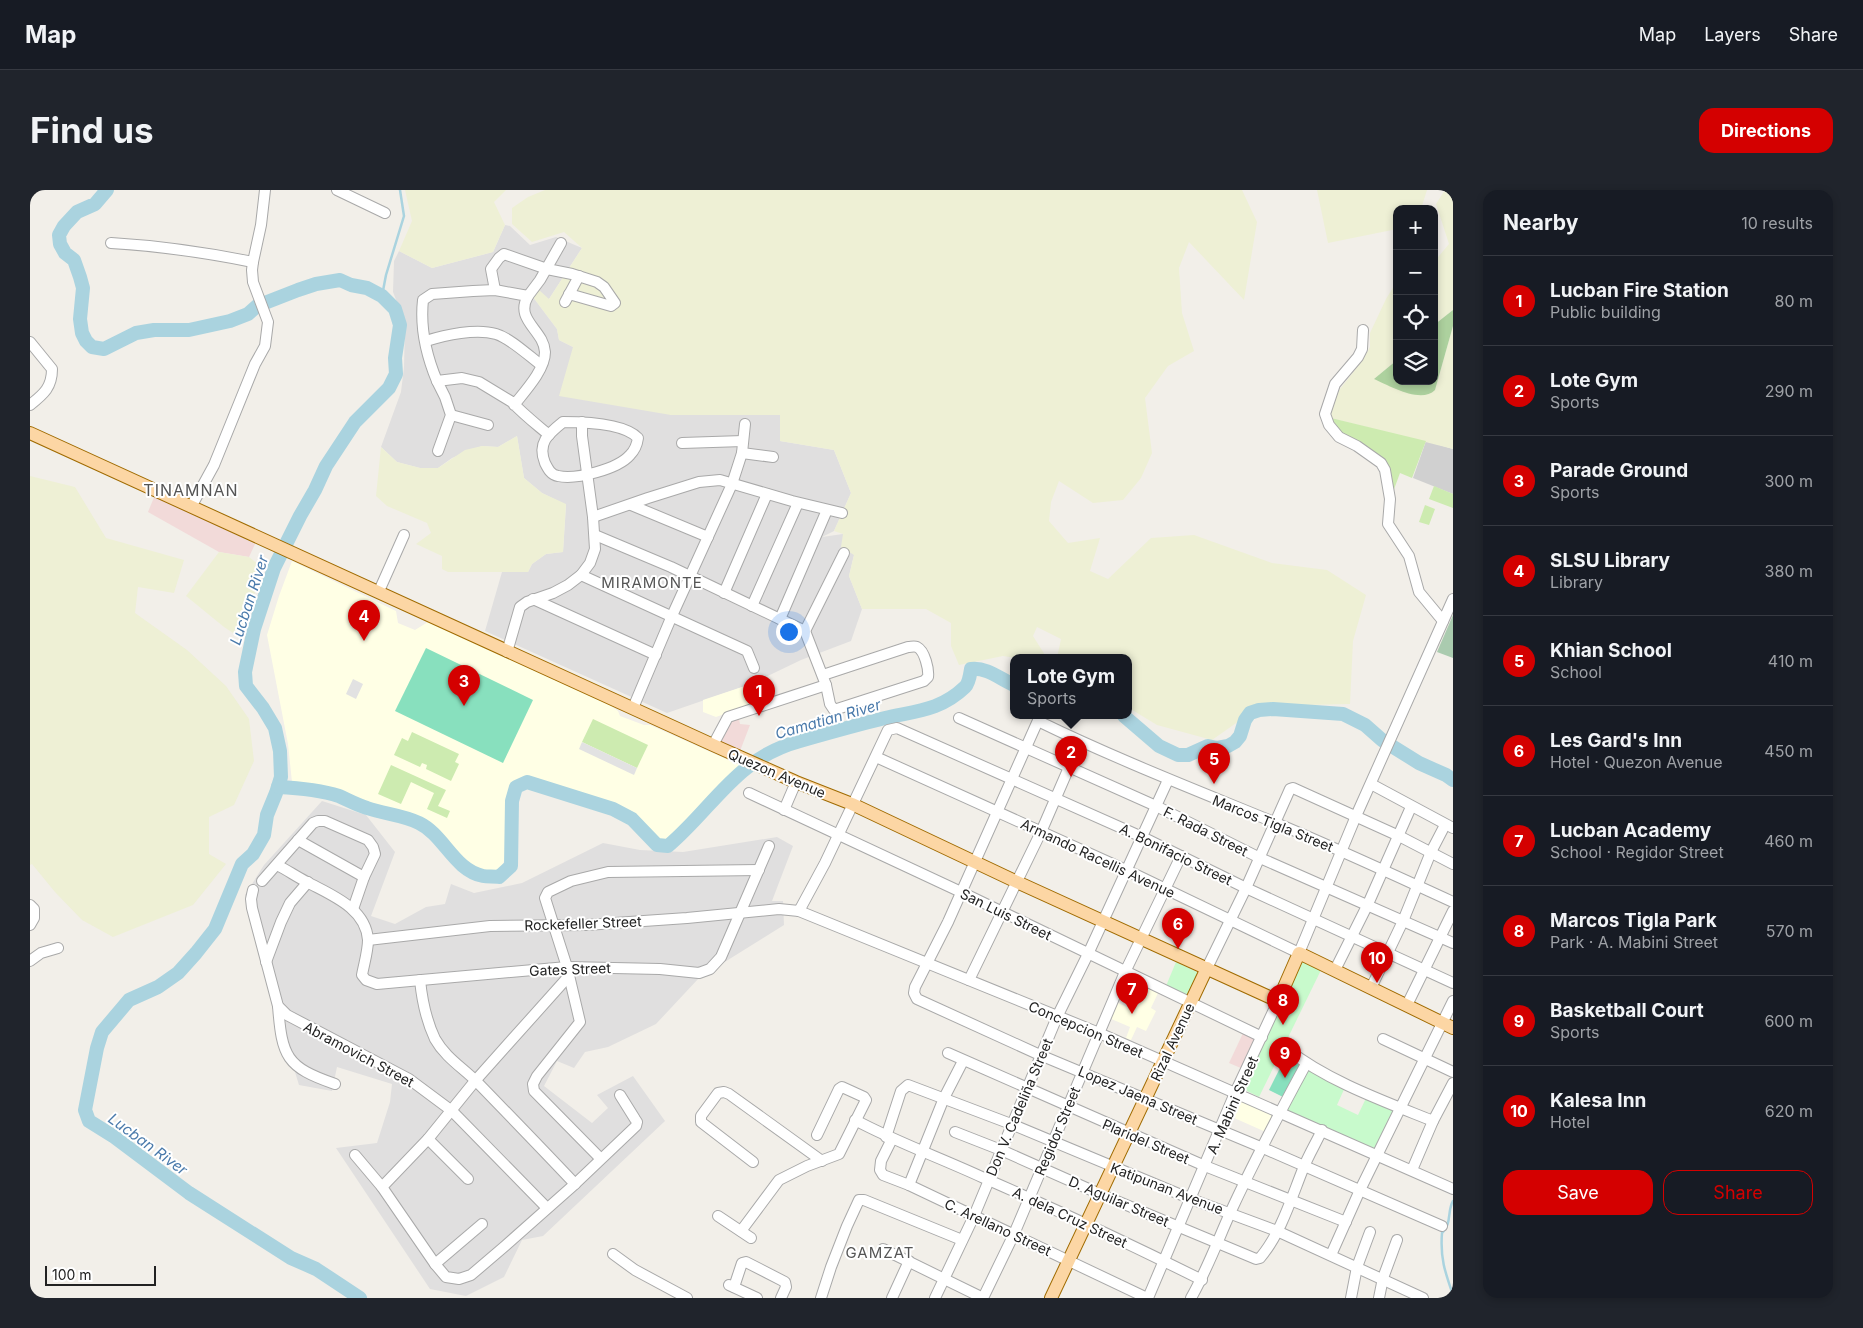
<!DOCTYPE html>
<html lang="en">
<head>
<meta charset="utf-8">
<style>
  body { margin:0; font-family:Inter,sans-serif; background:#20242c; color:#f1f3f6 }
  .controls { position:absolute; right:15px; top:15px; display:grid; overflow:hidden; border-radius:10px; box-shadow:0 2px 8px #0003 }
  .controls button { width:45px; height:45px; display:grid; place-items:center; padding:0; border:0; border-bottom:1px solid #363941; background:#171b24; color:#f1f3f6; font:25px sans-serif }
  .scale { position:absolute; left:15px; bottom:12px; width:111px; box-sizing:border-box; padding-left:5px; border:2px solid #222; border-top:0; font-size:14px; line-height:18px; white-space:nowrap; color:#222; -webkit-text-stroke:4px #fff; paint-order:stroke }
  .you { position:absolute; left:758px; top:441px; width:18px; height:18px; margin:-12px; border:4px solid #fff; border-radius:50%; background:#1a73e8; box-shadow:0 0 0 8px #1a73e833 }
  .badge { display:grid; place-items:center; width:32px; height:32px; border-radius:50%; background:#d40000; color:#fff; font-size:16px; font-weight:700 }
  .pin { position:absolute; translate:-50% -41px; filter:drop-shadow(0 1px 2px #0008) }
  .pin::after { content:''; position:absolute; top:26px; width:18px; height:15px; background:inherit; clip-path:polygon(0 0,100% 0,50% 100%) }
  .popup { position:absolute; left:980px; top:464px; width:122px; height:65px; box-sizing:border-box; display:grid; place-content:center; border-radius:10px; background:#171b24; filter:drop-shadow(0 1px 4px #0005); font-size:16px; white-space:nowrap; color:#9ea1a6 }
  .popup b { font-size:19px; color:#f1f3f6 }
  .popup::after { content:''; position:absolute; left:50%; top:100%; margin-left:-10px; border:10px solid transparent; border-top-color:#171b24 }
  .list { margin:0; padding:0; list-style:none }
  h2 { display:flex; justify-content:space-between; align-items:center; height:65px; margin:0; padding:0 20px; font-size:21px }
  h2 small { font-size:16px; font-weight:400; color:#9ea1a6 }
  .list li { display:grid; grid-template-columns:32px 1fr auto; gap:15px; align-items:center; box-sizing:border-box; height:90px; padding:0 20px; border-top:1px solid #363941 }
  .list b { display:block; font-size:19px; white-space:nowrap }
  .list p { margin:0; font-size:16px; white-space:nowrap; color:#9ea1a6 }
  .list em { font-size:16px; font-style:normal; color:#9ea1a6 }
  .actions { display:flex; gap:10px; padding:15px 20px }
  .actions a { flex:1; padding:11px 0; border:1px solid #d40000; border-radius:15px; text-align:center; font-size:18px; color:#d40000 }
  .actions .main { background:#d40000; color:#fff }
  .icon { flex:none; width:28px; height:28px; fill:none; stroke:currentColor; stroke-width:2; stroke-linecap:round; stroke-linejoin:round }
  .map { position:relative; flex:none; width:1423px; height:1108px; overflow:hidden; border-radius:15px }
  header { display:flex; align-items:center; gap:30px; box-sizing:border-box; height:70px; padding:0 25px; background:#171b24; border-bottom:1px solid #363941 }
  header strong { font-size:24px }
  nav { display:flex; gap:28px; margin-inline-start:auto; font-size:18px }
  .intro { display:flex; align-items:center; justify-content:space-between; box-sizing:border-box; height:120px; padding:0 30px }
  h1 { margin:0; font-size:35px }
  .button { padding:12px 22px; border-radius:15px; background:#d40000; color:#fff; font-size:18px; font-weight:700 }
  main { display:flex; gap:30px; padding:0 30px }
  aside { flex:1; background:#171b24; border-radius:15px; box-shadow:0 2px 8px #0003 }
  .map>svg:first-child { display:block }
  .residential { fill:#e0dfdf }
  .commercial { fill:#f2dad9 }
  .education { fill:#ffffe5 }
  .religious { fill:#d0d0d0 }
  .farmland { fill:#eef0d5 }
  .grass { fill:#cdebb0 }
  .forest { fill:#add19e }
  .cemetery { fill:#aacbaf }
  .park { fill:#c8facc }
  .pitch { fill:#88e0be }
  .parking { fill:#e2e2e2 }
  .lines { fill:none; stroke-linecap:round; stroke-linejoin:round }
  .stream { stroke:#aad3df; stroke-width:2.5 }
  .river { stroke:#aad3df; stroke-width:14 }
  .minor-casing { stroke:#a9a9a9; stroke-width:12 }
  .major-casing { stroke:#a06b00; stroke-width:14 }
  .minor { stroke:#fff; stroke-width:10 }
  .major { stroke:#fcd6a4; stroke-width:12 }
  .labels { text-anchor:middle; dominant-baseline:central; stroke-width:4; stroke-linejoin:round; paint-order:stroke }
  .street-label { font-size:14px; fill:#222; stroke:#fff }
  .neighbourhood-label { font-size:15px; letter-spacing:1px; fill:#555; stroke:#fff }
  .water-label { font-size:15px; font-style:italic; fill:#4a7aab; stroke:#fff }
  .quarter-label { font-size:16px; letter-spacing:1px; fill:#555; stroke:#fff }
</style>
</head>
<body>
<header>
<strong>Map</strong>
<nav><a>Map</a><a>Layers</a><a>Share</a></nav>
</header>
<div class="intro"><h1>Find us</h1><a class="button">Directions</a></div>
<main>
<div class="map">
<svg width="1423" height="1108" viewBox="0 0 1423 1108">
  <rect width="100%" height="100%" fill="#f2efe9"/>
  <!-- residential -->
  <g class="residential">
    <path d="M475,35L480,36L500,55L526,47L552,58L519,109L503,107L527,139L529,150L543,157L641,225H750V251L804,260L821,303L804,341L792,347L813,344L824,365L819,386L832,419L821,451L771,470L721,494L637,523L455,441L472,382H498L502,374L516,364L533,362L536,315L512,303L494,288L487,246L468,257L452,256L422,268L408,278H390L367,272L351,257L371,202L374,177L375,133L363,102L364,71L369,61L402,78L463,62Z"/>
    <path d="M292,611L336,625L365,662L341,726L365,734L396,717L415,714L421,694L444,703L492,693L573,653L610,660L653,662L747,647L763,656L742,711H753L754,735L669,788L626,834L578,857L555,862L544,878L527,871L514,896L562,933L578,918L567,905L603,886L635,931L513,1046L492,1050L474,1087L436,1106L400,1099L306,958L347,953L360,912L362,894L307,877L302,901L269,895L238,794L215,705L234,675Z"/>
  </g>
  <!-- commercial -->
  <g class="commercial">
    <path d="M125,305L225,354L219,367L189,362L118,322Z"/>
    <path d="M699,529H709L710,534L720,535L710,561L690,551Z"/>
    <path d="M1214,841L1228,847L1213,879L1199,873Z"/>
  </g>
  <!-- education -->
  <g class="education">
    <path d="M262,371L366,421L368,433L385,440L398,432L580,515L588,521L590,526L614,535H620L712,576L637,653H629L603,629L584,618L546,605L496,591L485,595L481,610L475,669L468,684L461,685L454,684L436,675L402,639L385,628L301,600L262,592L258,554L237,445L249,406Z"/>
    <path d="M721,494L730,511L686,527L673,522V510Z"/>
    <path d="M1110,794L1128,803L1121,818L1126,821L1116,841L1107,837L1101,850L1096,848L1100,837L1079,828L1086,812L1099,818Z"/>
    <path d="M1210,908L1246,924L1238,943L1202,927Z"/>
  </g>
  <!-- religious -->
  <path class="religious" d="M1396,251L1423,259V304L1383,288Z"/>
  <!-- farmland -->
  <g class="farmland">
    <path d="M375,0H476L464,12L475,35L463,62L402,78L369,61L382,31Z"/>
    <path d="M515,0H1212L1227,32L1214,110L1159,52L1149,78L1152,123L1164,161L1138,176L1115,208L1122,263L1111,288L1093,310L1063,313L1029,291L1021,312L1019,331L1038,353L1070,348L1060,381L1078,389L1121,348L1164,345L1242,373L1297,380L1336,405L1323,451L1320,514L1224,516L1209,531L1182,550L1127,535L1099,518L1098,468H1027L1031,449L1007,437L1003,446L1015,465L986,468L973,466L929,475L921,456V433L896,419H832L819,386L824,365L811,357L813,344L804,341L821,303L804,260L750,251V225H641L529,206L543,157L529,150L527,139L503,107L509,100L519,109L552,58L534,42L502,52L482,34V18L498,7Z"/>
    <path d="M1287,0H1397L1391,19H1367V39L1298,53Z"/>
    <path d="M1415,0H1423V120L1404,135V72L1419,54L1406,14Z"/>
    <path d="M1367,91V170L1344,189L1405,200L1423,136V259L1301,228L1303,208L1332,171L1340,157V143L1356,109Z"/>
    <path d="M487,246L494,288L512,303L536,314L533,362L516,364L502,374L498,382H418L412,379V366L386,354L401,343L397,333L357,316L346,306L351,257L367,272L390,278H408L435,260L452,256L468,257Z"/>
    <path d="M0,286L45,297L76,348L154,370L144,403L108,397L105,423L157,460L196,496L219,529L224,571L204,615L179,627V664L196,674L163,715L83,747L52,730L25,702L2,674L0,675Z"/>
    <path d="M189,362L219,367L232,377L212,449L194,437L156,406Z"/>
  </g>
  <!-- grass -->
  <g class="grass">
    <path d="M1301,228L1396,251L1382,288L1370,283L1363,302L1360,282L1310,244Z"/>
    <path d="M1404,296L1423,304V318L1399,309Z"/>
    <path d="M1395,315L1405,319L1399,335L1389,332Z"/>
    <path d="M563,529L618,555L607,578L552,552Z"/>
    <path d="M382,542L429,564L425,572L429,574L421,591L396,579L397,575L392,573L390,577L364,565L372,548L378,551Z"/>
    <path d="M361,575L416,600L408,616L420,621L417,628L397,619L404,603L381,592L371,614L348,604Z"/>
  </g>
  <!-- forest -->
  <path class="forest" d="M1423,120V136L1405,200C1391,214 1360,196 1344,189L1367,170V191H1404V135Z"/>
  <!-- cemetery -->
  <path class="cemetery" d="M1423,425V468L1407,462Z"/>
  <!-- park -->
  <g class="park">
    <path d="M1274,769L1292,778L1229,907L1211,898Z"/>
    <path d="M1146,772L1171,784L1160,807L1136,796Z"/>
    <path d="M1277,876L1316,895L1307,915L1328,925L1338,904L1365,917L1344,961L1254,921Z"/>
  </g>
  <!-- pitch -->
  <g class="pitch">
    <path d="M396,458L503,510L473,573L365,521Z"/>
    <path d="M1255,868L1271,876L1255,908L1239,900Z"/>
  </g>
  <!-- parking -->
  <g class="parking">
    <path d="M323,489L333,494L326,509L316,504Z"/>
    <path d="M552,552L607,578L604,585L549,559Z"/>
  </g>
  <g class="lines">
    <!-- stream -->
    <g class="stream">
      <path d="M352,106L356,85L374,26L370,0"/>
      <path d="M1423,1011C1417,1021 1422,1034 1412,1043C1410,1068 1415,1082 1423,1105"/>
    </g>
    <!-- river -->
    <g class="river">
      <path d="M77,0L65,14L47,22L34,36L29,45L30,54L35,63L44,70L50,87L53,98L50,129L52,143L56,151L62,157L74,159L106,143L124,140H159L200,131L218,124L227,116L268,100L286,94L310,90L321,95L337,98L352,106L365,119L370,135L365,168L366,184L359,198L325,232L296,276L285,300L270,326L244,378L224,439L215,482L216,496L233,518L245,538L250,561L251,587L246,603L237,625L234,645L223,664L212,674L185,739L166,763L148,783L128,797L99,810L72,842L67,858L55,920L59,931L83,946L159,1003L261,1068L286,1079L330,1108"/>
      <path d="M1094,526L1129,556L1148,565H1158L1178,556L1187,558L1198,556L1205,552L1210,546L1215,530L1220,523L1229,520L1243,519L1313,524L1335,535L1352,550L1389,573L1416,585L1423,590"/>
      <path d="M248,597C268,598 290,600 309,606C318,610 327,615 337,618C354,624 373,625 389,633C414,645 424,680 453,686C458,687 464,686 469,687L481,676L482,611L486,597L497,592L583,619L602,629L627,655L638,656C684,617 706,568 770,551C798,543 826,535 855,528C885,521 910,521 935,497C939,493 940,485 941,479C957,477 970,489 984,495"/>
    </g>
    <defs>
      <g id="minor">
        <path d="M307,0L355,23"/>
        <path d="M81,53C132,56 173,62 223,72"/>
        <path d="M465,100L461,79L469,68L474,64L517,79L542,84L567,92L574,97L585,113L581,116L539,104"/>
        <path d="M498,106L510,90L531,53"/>
        <path d="M535,112L549,86"/>
        <path d="M1333,140L1332,159L1328,167L1305,194L1295,224L1299,235L1309,247L1327,256L1351,273L1355,280L1360,309L1358,334L1379,366L1389,402L1413,431"/>
        <path d="M396,151C415,145 446,138 466,144C480,148 499,166 511,175"/>
        <path d="M0,152L22,179C22,197 14,204 0,215"/>
        <path d="M407,191L415,207L421,225L408,261"/>
        <path d="M484,215C495,201 515,180 515,162C514,140 484,130 498,106L465,100L443,101L402,104L393,110C390,137 397,167 407,191L432,188L449,192L482,212C493,224 506,234 519,245"/>
        <path d="M421,225L458,235"/>
        <path d="M533,232C553,232 594,233 608,248C607,255 605,260 600,265C588,279 546,290 528,286C521,285 518,279 515,273C507,253 518,244 533,232Z"/>
        <path d="M652,253L713,251"/>
        <path d="M712,263L743,267"/>
        <path d="M601,315L678,347"/>
        <path d="M161,317L184,275L225,174L235,156L238,132L223,92L222,80L223,72L231,35L235,0"/>
        <path d="M563,327L618,308L669,292L690,290L762,311L812,323"/>
        <path d="M565,345L641,377L775,441L796,495L800,514L804,520L894,491L898,487C899,480 895,461 887,457C884,456 881,457 878,457L793,485"/>
        <path d="M551,385L717,461L724,478"/>
        <path d="M349,401L374,345"/>
        <path d="M694,403L737,304"/>
        <path d="M503,409L626,465"/>
        <path d="M722,416L768,313"/>
        <path d="M750,429L797,320"/>
        <path d="M775,441L814,363"/>
        <path d="M477,462L490,417L497,412L523,403L538,395L551,385L560,373L565,359L563,327L552,246V232"/>
        <path d="M603,518L641,428L702,294L712,263L715,234"/>
        <path d="M1010,526L918,732L885,797L884,803L887,809L1010,865L1233,958L1412,1036"/>
        <path d="M929,528L1126,616L1230,668L1423,753"/>
        <path d="M1008,531C1086,569 1166,600 1246,633C1306,658 1364,685 1423,712"/>
        <path d="M683,555L698,527L796,495"/>
        <path d="M846,567L1096,680L1269,763L1326,626L1423,409"/>
        <path d="M1341,594L1423,638"/>
        <path d="M719,603L931,702L1232,847"/>
        <path d="M754,620L766,592"/>
        <path d="M268,650L334,687"/>
        <path d="M247,675C257,680 267,687 277,692C301,705 336,718 338,750C338,761 334,774 332,785L336,790L347,794L537,777L630,779L669,783L680,779L691,767L739,656"/>
        <path d="M232,691L283,633L288,631H295L338,650L343,657L345,664L334,687L323,719"/>
        <path d="M223,700L221,709L222,718L248,816L257,825L379,889L422,921L517,1018"/>
        <path d="M0,715L4,719V728L0,735"/>
        <path d="M769,721L795,673L858,540L867,538L1112,647L1216,698L1423,793"/>
        <path d="M338,750L460,736L556,735L657,728L749,719L769,721L1069,843L1423,999"/>
        <path d="M0,771L11,763L28,758"/>
        <path d="M236,772L251,732L260,713L278,692"/>
        <path d="M1177,778L1216,698L1260,599L1263,598L1369,646L1423,674"/>
        <path d="M1305,780L1338,714L1381,617"/>
        <path d="M390,790C392,810 396,830 405,849C415,867 433,878 447,892C480,926 513,960 545,994"/>
        <path d="M939,790L1011,642L1050,552"/>
        <path d="M1341,798L1373,731L1401,662L1415,635"/>
        <path d="M1377,815L1423,721"/>
        <path d="M248,816C252,867 256,877 305,894"/>
        <path d="M1353,849L1423,882"/>
        <path d="M1257,859C1297,891 1356,912 1403,931"/>
        <path d="M918,863L1175,976L1316,1032"/>
        <path d="M825,930C866,952 911,968 954,988C1027,1020 1100,1054 1172,1090"/>
        <path d="M925,942L971,960L1070,1004L1226,1069L1230,1068C1251,1043 1261,1009 1273,979C1278,966 1286,953 1292,940"/>
        <path d="M856,947L871,901L878,895L981,934L1161,1009L1247,1041L1393,1108"/>
        <path d="M398,949L438,989"/>
        <path d="M862,949L851,971L850,980L853,985L879,995L1117,1108"/>
        <path d="M325,965L352,997L405,1074L416,1087L429,1089L441,1085L475,1056L545,994L606,936L607,932L605,929L590,905"/>
        <path d="M570,968L504,901L503,894L507,886L550,832L537,777L515,708L518,702L541,691L578,682L729,680"/>
        <path d="M723,972L671,932V926L688,903L694,902L699,904L792,971"/>
        <path d="M1382,980L1403,931L1423,893"/>
        <path d="M879,995L914,908L933,871"/>
        <path d="M352,997L398,949L445,891L538,787"/>
        <path d="M688,1026L721,1048"/>
        <path d="M711,1041L749,990L777,976L809,964L836,910L834,907L812,897L809,899L787,945"/>
        <path d="M853,1059L953,1108"/>
        <path d="M583,1064L605,1080L657,1108"/>
        <path d="M1301,1065L1330,1000L1423,811"/>
        <path d="M405,1074L452,1034"/>
        <path d="M699,1095L727,1108"/>
        <path d="M704,1097L712,1073L716,1072L755,1092L756,1097L751,1108"/>
        <path d="M791,1108L801,1077L817,1036L829,1010H834L932,1050"/>
        <path d="M862,1108L879,1071"/>
        <path d="M905,1108L944,1026L1027,827L1058,764L1138,590"/>
        <path d="M953,1108L984,1044L1095,782L1151,666"/>
        <path d="M1118,1108L1205,903L1248,811"/>
        <path d="M1161,1108C1177,1080 1188,1050 1201,1021C1224,971 1250,922 1276,874"/>
        <path d="M1321,1108L1327,1077L1340,1042"/>
        <path d="M1349,1108L1353,1088L1367,1050"/>
      </g>
      <g id="major">
        <path d="M0,243L683,555L766,592L822,614L987,692L1248,811L1269,763L1423,838"/>
        <path d="M1021,1108L1177,778"/>
      </g>
    </defs>
    <!-- minor casing -->
    <use href="#minor" class="minor-casing"/>
    <!-- major casing -->
    <use href="#major" class="major-casing"/>
    <!-- minor -->
    <use href="#minor" class="minor"/>
    <!-- major -->
    <use href="#major" class="major"/>
  </g>
  <g class="labels">
    <!-- street labels -->
    <g class="street-label">
      <text transform="translate(747 583) rotate(23)">Quezon Avenue</text>
      <text transform="translate(1243 633) rotate(22)">Marcos Tigla Street</text>
      <text transform="translate(1176 641) rotate(27)">F. Rada Street</text>
      <text transform="translate(1146 664) rotate(26)">A. Bonifacio Street</text>
      <text transform="translate(1068 668) rotate(25)">Armando Racellis Avenue</text>
      <text transform="translate(976 724) rotate(26)">San Luis Street</text>
      <text transform="translate(553 733) rotate(-2)">Rockefeller Street</text>
      <text transform="translate(540 779) rotate(-2)">Gates Street</text>
      <text transform="translate(1056 839) rotate(23)">Concepcion Street</text>
      <text transform="translate(1142 852) rotate(-65)">Rizal Avenue</text>
      <text transform="translate(329 864) rotate(28)">Abramovich Street</text>
      <text transform="translate(1108 905) rotate(23)">Lopez Jaena Street</text>
      <text transform="translate(1202 915) rotate(-66)">A. Mabini Street</text>
      <text transform="translate(989 917) rotate(-67)">Don V. Cadeliña Street</text>
      <text transform="translate(1027 941) rotate(-67)">Regidor Street</text>
      <text transform="translate(1116 951) rotate(23)">Plaridel Street</text>
      <text transform="translate(1137 998) rotate(21)">Katipunan Avenue</text>
      <text transform="translate(1089 1011) rotate(23)">D. Aguilar Street</text>
      <text transform="translate(1040 1027) rotate(25)">A. dela Cruz Street</text>
      <text transform="translate(968 1037) rotate(25)">C. Arellano Street</text>
    </g>
    <!-- neighbourhood labels -->
    <g class="neighbourhood-label">
      <text x="622" y="392">MIRAMONTE</text>
      <text x="850" y="1062">GAMZAT</text>
    </g>
    <!-- water labels -->
    <g class="water-label">
      <text transform="translate(219 410) rotate(-72)">Lucban River</text>
      <text transform="translate(798 529) rotate(-16)">Camatian River</text>
      <text transform="translate(118 954) rotate(36)">Lucban River</text>
    </g>
    <!-- quarter labels -->
    <g class="quarter-label">
      <text x="161" y="300">TINAMNAN</text>
    </g>
  </g>
</svg>
<div class="controls">
<button>+</button>
<button>−</button>
<button><svg class="icon" aria-label="locate" viewBox="0 0 24 24"><circle cx="12" cy="12" r="6"/><path d="M12 2v4M12 18v4M2 12h4M18 12h4"/></svg></button>
<button><svg class="icon" aria-label="layers" viewBox="0 0 24 24"><path d="M12 4l9 5-9 5-9-5zM3 14l9 5 9-5"/></svg></button>
</div>
<div class="scale">100 m</div>
<div class="you"></div>
<div class="pin badge" style="left:729px;top:526px">1</div>
<div class="pin badge" style="left:1041px;top:587px">2</div>
<div class="popup"><b>Lote Gym</b>Sports</div>
<div class="pin badge" style="left:434px;top:516px">3</div>
<div class="pin badge" style="left:334px;top:451px">4</div>
<div class="pin badge" style="left:1184px;top:594px">5</div>
<div class="pin badge" style="left:1148px;top:759px">6</div>
<div class="pin badge" style="left:1102px;top:824px">7</div>
<div class="pin badge" style="left:1253px;top:835px">8</div>
<div class="pin badge" style="left:1255px;top:888px">9</div>
<div class="pin badge" style="left:1347px;top:793px">10</div>
</div>
<aside>
<h2>Nearby<small>10 results</small></h2>
<ul class="list">
<li><span class="badge">1</span><div><b>Lucban Fire Station</b><p>Public building</p></div><em>80 m</em></li>
<li><span class="badge">2</span><div><b>Lote Gym</b><p>Sports</p></div><em>290 m</em></li>
<li><span class="badge">3</span><div><b>Parade Ground</b><p>Sports</p></div><em>300 m</em></li>
<li><span class="badge">4</span><div><b>SLSU Library</b><p>Library</p></div><em>380 m</em></li>
<li><span class="badge">5</span><div><b>Khian School</b><p>School</p></div><em>410 m</em></li>
<li><span class="badge">6</span><div><b>Les Gard's Inn</b><p>Hotel · Quezon Avenue</p></div><em>450 m</em></li>
<li><span class="badge">7</span><div><b>Lucban Academy</b><p>School · Regidor Street</p></div><em>460 m</em></li>
<li><span class="badge">8</span><div><b>Marcos Tigla Park</b><p>Park · A. Mabini Street</p></div><em>570 m</em></li>
<li><span class="badge">9</span><div><b>Basketball Court</b><p>Sports</p></div><em>600 m</em></li>
<li><span class="badge">10</span><div><b>Kalesa Inn</b><p>Hotel</p></div><em>620 m</em></li>
</ul>
<div class="actions"><a class="main">Save</a><a>Share</a></div>
</aside>
</main>
</body>
</html>
